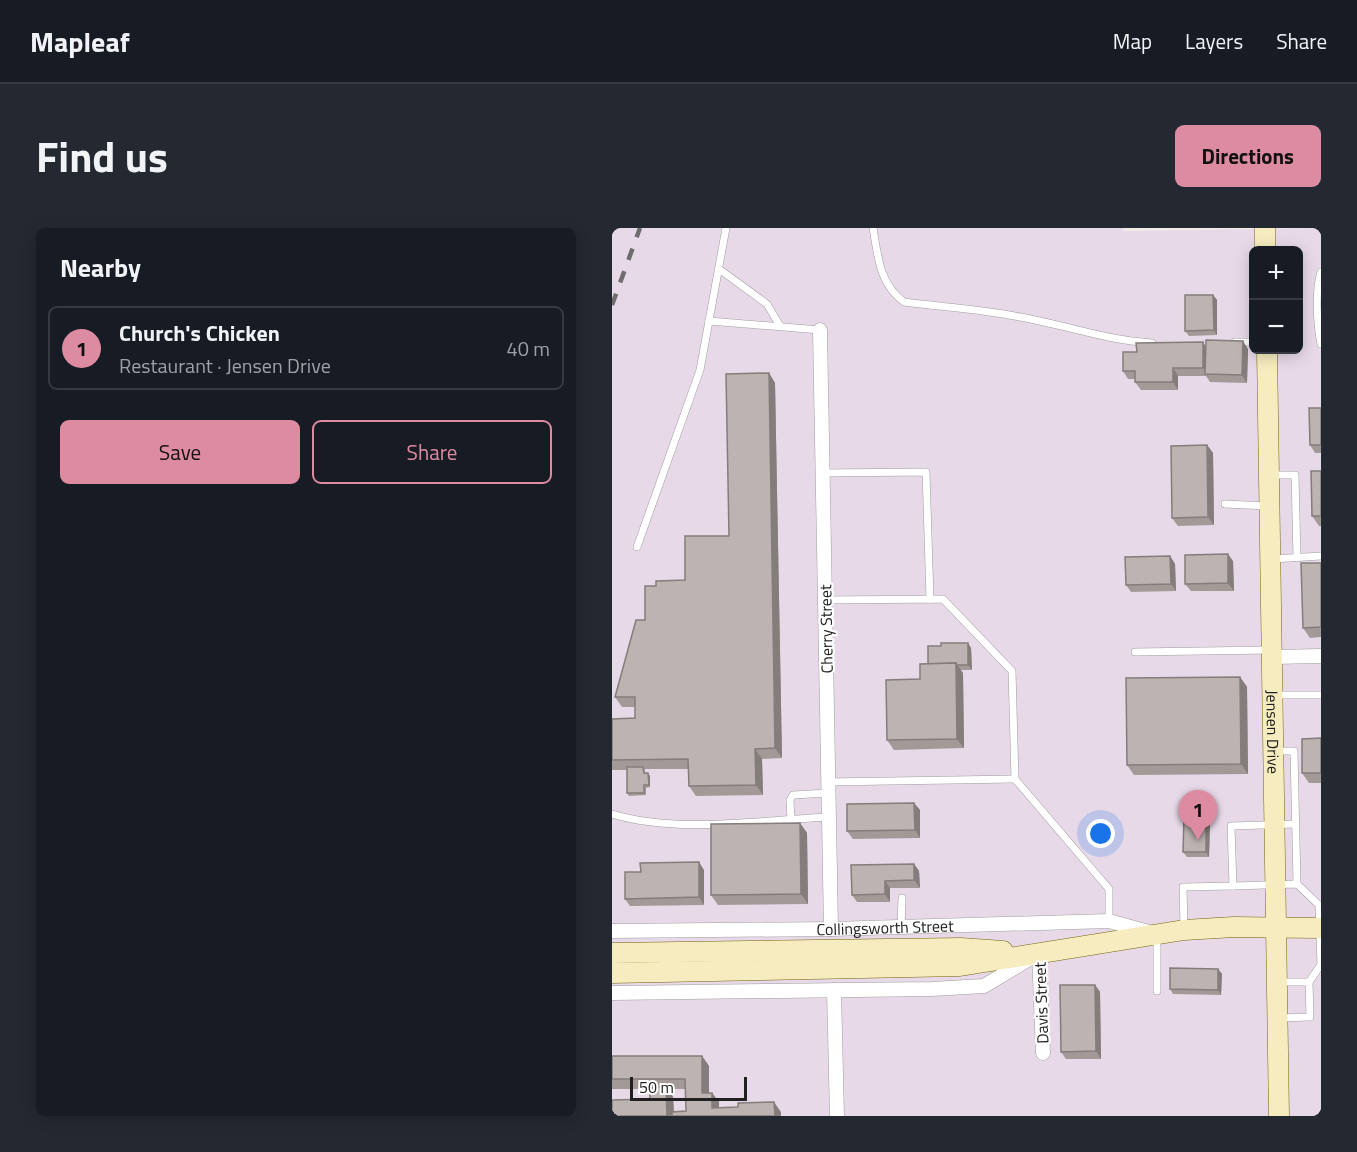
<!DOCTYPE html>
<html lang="en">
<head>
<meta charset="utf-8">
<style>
  body { margin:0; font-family:"Titillium Web",sans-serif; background:#242831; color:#f1f3f6 }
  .controls { position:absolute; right:18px; top:18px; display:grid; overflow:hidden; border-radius:9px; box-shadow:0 3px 15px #0003 }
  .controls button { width:54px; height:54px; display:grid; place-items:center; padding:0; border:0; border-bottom:2px solid #363941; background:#171b24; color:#f1f3f6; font:30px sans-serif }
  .scale { position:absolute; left:18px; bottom:15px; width:117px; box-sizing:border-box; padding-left:6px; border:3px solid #202020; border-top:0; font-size:16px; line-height:21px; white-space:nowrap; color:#202020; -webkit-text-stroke:4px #fff; paint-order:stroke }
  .you { position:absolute; left:489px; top:606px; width:21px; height:21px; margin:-15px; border:4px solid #fff; border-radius:50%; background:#1a73e8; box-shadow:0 0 0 9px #1a73e833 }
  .badge { display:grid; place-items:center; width:39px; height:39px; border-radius:50%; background:#dd8ba0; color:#111; font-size:20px; font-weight:700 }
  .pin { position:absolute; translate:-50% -50px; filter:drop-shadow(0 2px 3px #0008) }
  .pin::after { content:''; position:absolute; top:32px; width:21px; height:18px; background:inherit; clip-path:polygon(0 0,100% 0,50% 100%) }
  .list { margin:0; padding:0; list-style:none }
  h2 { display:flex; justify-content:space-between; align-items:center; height:78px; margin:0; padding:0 24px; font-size:26px }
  h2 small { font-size:20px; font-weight:400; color:#9ea1a6 }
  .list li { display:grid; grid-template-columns:39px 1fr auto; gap:18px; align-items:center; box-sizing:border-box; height:84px; margin:0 12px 12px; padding:0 12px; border:2px solid #363941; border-radius:9px }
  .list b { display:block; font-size:22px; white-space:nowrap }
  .list p { margin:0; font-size:20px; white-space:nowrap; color:#9ea1a6 }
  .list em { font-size:20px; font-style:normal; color:#9ea1a6 }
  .actions { display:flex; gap:12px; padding:18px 24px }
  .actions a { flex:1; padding:14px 0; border:2px solid #dd8ba0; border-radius:9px; text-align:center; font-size:21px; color:#dd8ba0 }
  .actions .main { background:#dd8ba0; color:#111 }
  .map { position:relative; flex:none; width:709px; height:888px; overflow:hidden; border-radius:9px }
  header { display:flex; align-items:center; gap:36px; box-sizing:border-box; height:84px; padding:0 30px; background:#171b24; border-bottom:2px solid #363941 }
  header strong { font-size:28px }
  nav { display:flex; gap:33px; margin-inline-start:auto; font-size:21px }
  .intro { display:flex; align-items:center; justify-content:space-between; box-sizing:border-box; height:144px; padding:0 36px }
  h1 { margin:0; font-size:42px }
  .button { padding:15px 27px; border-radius:9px; background:#dd8ba0; color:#111; font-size:21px; font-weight:700 }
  main { display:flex; gap:36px; padding:0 36px }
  aside { flex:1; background:#171b24; border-radius:9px; box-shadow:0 3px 15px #0003 }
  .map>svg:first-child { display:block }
  .industrial { fill:#e8d9e9; fill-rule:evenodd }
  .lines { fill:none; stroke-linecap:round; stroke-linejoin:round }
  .lane-casing { stroke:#9d9d9d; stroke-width:8 }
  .street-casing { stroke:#9d9d9d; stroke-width:15 }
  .secondary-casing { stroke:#73660b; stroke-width:21 }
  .lane { stroke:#fff; stroke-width:7 }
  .street { stroke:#fff; stroke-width:14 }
  .secondary { stroke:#f6ecbf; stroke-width:20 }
  .rail { stroke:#6e6e6e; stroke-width:4.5; stroke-dasharray:12 12; stroke-linecap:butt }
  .wall { fill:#a39a97; fill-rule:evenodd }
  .shaded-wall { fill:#847d7b }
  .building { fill:#bdb3b0; stroke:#847d7b; stroke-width:1.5 }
  .labels { text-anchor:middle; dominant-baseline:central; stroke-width:4.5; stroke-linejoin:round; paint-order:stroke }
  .street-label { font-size:16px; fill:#202020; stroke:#fff }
</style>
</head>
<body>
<header>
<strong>Mapleaf</strong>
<nav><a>Map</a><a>Layers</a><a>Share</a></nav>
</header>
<div class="intro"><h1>Find us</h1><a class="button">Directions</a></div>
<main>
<aside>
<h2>Nearby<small></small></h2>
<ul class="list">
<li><span class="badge">1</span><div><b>Church's Chicken</b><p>Restaurant · Jensen Drive</p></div><em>40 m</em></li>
</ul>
<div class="actions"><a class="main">Save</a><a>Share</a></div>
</aside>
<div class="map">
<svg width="709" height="888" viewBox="0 0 709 888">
  <rect width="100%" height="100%" fill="#f0ebe7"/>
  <!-- industrial -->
  <path class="industrial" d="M0,0H511L512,3L709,0V888H0ZM642,22H686V122H642Z"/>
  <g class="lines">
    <defs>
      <g id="lane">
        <path d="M261,0C266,28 267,56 292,74C330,79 370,81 408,89C453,97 493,112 540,115"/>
        <path d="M107,41L155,76L168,98"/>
        <path d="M709,44C703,62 705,97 709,116"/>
        <path d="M97,93L208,102"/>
        <path d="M623,114H642"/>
        <path d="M211,245L314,244L318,371"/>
        <path d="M660,247H683L685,330"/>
        <path d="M613,276L656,278"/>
        <path d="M25,319L88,142L114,0"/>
        <path d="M661,331L709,328"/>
        <path d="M213,372L331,371L400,443L403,551L497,661V693"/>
        <path d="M523,424L658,422"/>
        <path d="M663,467H709"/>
        <path d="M664,523H682L685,656"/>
        <path d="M216,554L403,551"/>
        <path d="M0,586C68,606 147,592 217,589"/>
        <path d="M179,591L178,572L181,567L216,565"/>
        <path d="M621,658L685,656L707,677L709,738"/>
        <path d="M289,699L290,670"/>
        <path d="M572,700L571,659L621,658L619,598L683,596"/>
        <path d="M697,754L708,738"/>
        <path d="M545,763V709"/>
        <path d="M666,790L698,789L697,754H667"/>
      </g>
      <g id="street">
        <path d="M208,102L219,701"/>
        <path d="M660,429L709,428"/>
        <path id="s1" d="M0,703L219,701L497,693L540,705"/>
        <path d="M222,762L225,888"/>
        <path d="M0,765L320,761L372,758L427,725L431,825"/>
      </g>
      <g id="secondary">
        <path d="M653,0V22"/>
        <path id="s2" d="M655,122L667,888"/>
        <path d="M0,725L349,720L391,723"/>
        <path d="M0,745L348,738L572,702L622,699L709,700"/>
      </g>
    </defs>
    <!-- lane casing -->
    <use href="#lane" class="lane-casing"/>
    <!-- street casing -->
    <use href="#street" class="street-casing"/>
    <!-- secondary casing -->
    <use href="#secondary" class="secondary-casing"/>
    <!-- lane -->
    <use href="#lane" class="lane"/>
    <!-- street -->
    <use href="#street" class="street"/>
    <!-- secondary -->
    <use href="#secondary" class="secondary"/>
    <!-- rail -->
    <path class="rail" d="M0,77L28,0"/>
  </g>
  <!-- wall -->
  <g class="wall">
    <path d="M601,67L605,72V107L577,108L573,103Z"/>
    <path d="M594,118L636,121L635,155L598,154L594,148H566V162H529L523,154V151H516L511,143L525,124Z"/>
    <path d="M157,145L163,155L170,530L150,531L151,567L84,568L77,558L76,541H33V545L38,548V559L34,560V567L17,568L15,565V542H0V491L23,490V479H10L3,469L33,392L44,358L73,352L117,308Z"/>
    <path d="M709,180V225H703L698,217Z"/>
    <path d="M595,217L601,225L602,297L566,298L560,290Z"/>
    <path d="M709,243V298H707L700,288Z"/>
    <path d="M558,328L563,336L564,363L519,364L514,357Z"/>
    <path d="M621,333L622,363H579L573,356Z"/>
    <path d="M709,335V409L698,410L691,400Z"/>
    <path d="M356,415L359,420L360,442H348L351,445L352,520L282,522L275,512L316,436L329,418Z"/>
    <path d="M628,449L635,459L636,546L522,547L515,537Z"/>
    <path d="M709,510V555H697L690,545Z"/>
    <path d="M302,575L308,582V610L241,611L235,603Z"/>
    <path d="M594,589L598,595L597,629H575L571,624Z"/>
    <path d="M188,595L195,605L196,676L106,677L99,667Z"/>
    <path d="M302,636L307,643L308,660H278V674H245L240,667Z"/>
    <path d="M92,642V677L18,678L13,671Z"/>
    <path d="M606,741L610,746L609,767L561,766L558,761Z"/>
    <path d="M483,757L488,764L489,831H454L449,824Z"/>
    <path d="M0,828H90L97,838V865H100L107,874V880L169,884L0,888L38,871V861H0ZM55,861H74V883H62L61,869Z"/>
  </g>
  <!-- shaded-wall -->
  <g class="shaded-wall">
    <path d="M601,67L605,72V107L602,102Z"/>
    <path d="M631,113L636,121L635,155L630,147Z"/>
    <path d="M591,114L596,122V148L591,140Z"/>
    <path d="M561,140L566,148V162L561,154Z"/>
    <path d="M157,145L163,155L170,530L163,520Z"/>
    <path d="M595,217L601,225L602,297L596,289Z"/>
    <path d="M616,326L621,333L622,363L616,355Z"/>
    <path d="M558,328L563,336L564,363L559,356Z"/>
    <path d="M356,415L359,420L360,442L356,437Z"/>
    <path d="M344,435L351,445L352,520L345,511Z"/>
    <path d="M628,449L635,459L636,546L629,536Z"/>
    <path d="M143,521L150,531L151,567L144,557Z"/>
    <path d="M36,545L38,548V559L37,557Z"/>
    <path d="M302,575L308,582V610L303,602Z"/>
    <path d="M594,589L598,595L597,629L594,624Z"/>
    <path d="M188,595L195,605L196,676L189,666Z"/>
    <path d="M87,634L92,642V677L87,669Z"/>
    <path d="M302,636L307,643L308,660L302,652Z"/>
    <path d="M273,653L278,660V674L273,666Z"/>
    <path d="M606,741L610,746L609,767L606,762Z"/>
    <path d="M483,757L488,764L489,831L484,823Z"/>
    <path d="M90,828L97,838V875L90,865Z"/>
    <path d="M54,859L61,869L62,888H55Z"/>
    <path d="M100,865L107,874V888L100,880Z"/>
    <path d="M162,874L169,884V888H163Z"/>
  </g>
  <!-- building -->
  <g class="building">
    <path d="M573,67H601L602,102L573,103Z"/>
    <path d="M594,112L631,113L630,147L593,146Z"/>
    <path d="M591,114V140H561V154H523V143H511V124H525L524,115Z"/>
    <path d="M157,145L163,520L143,521L144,557L77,558L76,531L0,532V491L23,490V469H3L24,392H33V358H44V353L73,352V308H117L114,146Z"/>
    <path d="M697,180H709V217H698Z"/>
    <path d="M595,217L596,289L560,290L559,218Z"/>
    <path d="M699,243H709V288H700Z"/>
    <path d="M616,326V355L573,356V327Z"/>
    <path d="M558,328L559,356L514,357L513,329Z"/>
    <path d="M689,335H709V399L691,400Z"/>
    <path d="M329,415H356V437H344V435L316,436V418H329Z"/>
    <path d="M344,435L345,511L275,512L274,452L308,451V436Z"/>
    <path d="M628,449L629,536L515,537L514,450Z"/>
    <path d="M709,510V545H690V511Z"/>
    <path d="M15,539H31L32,545H36L37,557H32V565H15Z"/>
    <path d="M302,575L303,602L235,603V576Z"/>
    <path d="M572,589H594V624H571Z"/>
    <path d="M188,595L189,666L99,667V596Z"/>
    <path d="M87,634V669L13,671V644H29L28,635Z"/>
    <path d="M302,636V652L273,653V666L240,667L239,637Z"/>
    <path d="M558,740L606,741V762L558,761Z"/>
    <path d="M448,757H483L484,823L449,824Z"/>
    <path d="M0,828H90V865H100V880L126,879V875L162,874L163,888H60V884L74,883L73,851H0Z"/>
    <path d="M54,859L55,888H0V872L38,871V860Z"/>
  </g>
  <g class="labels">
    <!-- street labels -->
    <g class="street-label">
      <text transform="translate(214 401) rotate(-91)">Cherry Street</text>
      <text stroke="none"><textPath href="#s2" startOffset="382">Jensen Drive</textPath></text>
      <text stroke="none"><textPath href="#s1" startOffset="273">Collingsworth Street</textPath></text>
      <text transform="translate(429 775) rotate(-92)">Davis Street</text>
    </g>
  </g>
</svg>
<div class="controls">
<button>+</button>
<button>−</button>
</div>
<div class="scale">50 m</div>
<div class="you"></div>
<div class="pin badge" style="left:586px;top:612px">1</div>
</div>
</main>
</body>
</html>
